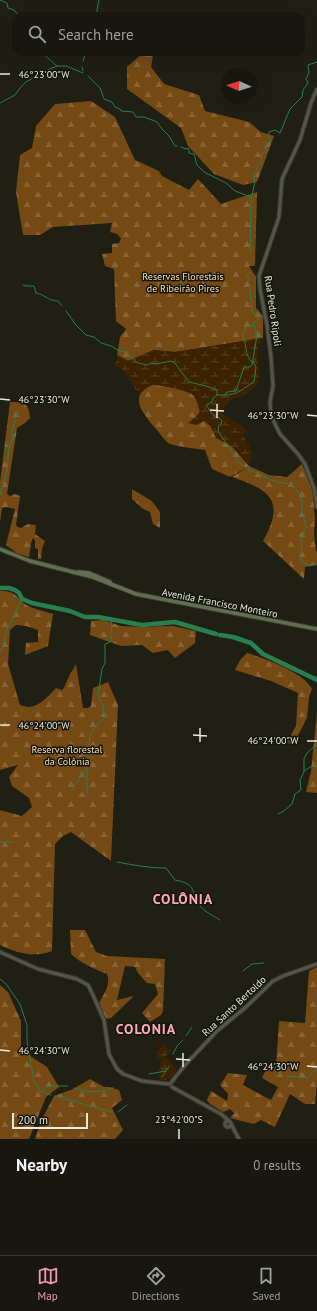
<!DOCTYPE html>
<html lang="en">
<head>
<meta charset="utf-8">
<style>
  body { margin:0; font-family:"PT Sans",sans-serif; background:#24241d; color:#f1f3f6 }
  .compass { position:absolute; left:221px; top:68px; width:36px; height:36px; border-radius:50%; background:#17170f; box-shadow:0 4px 16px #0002; rotate:273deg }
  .scale { position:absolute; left:12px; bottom:10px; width:76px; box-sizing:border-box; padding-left:4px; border:2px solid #e8e9e1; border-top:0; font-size:11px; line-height:14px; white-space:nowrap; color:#e8e9e1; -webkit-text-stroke:3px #15160b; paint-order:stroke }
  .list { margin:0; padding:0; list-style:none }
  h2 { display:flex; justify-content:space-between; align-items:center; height:52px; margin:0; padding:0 16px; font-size:17px }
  h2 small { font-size:13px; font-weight:400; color:#9e9f9e }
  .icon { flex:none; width:22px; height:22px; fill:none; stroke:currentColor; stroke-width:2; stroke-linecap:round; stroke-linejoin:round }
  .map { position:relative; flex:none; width:317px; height:1139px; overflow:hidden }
  .search { position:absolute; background:#17170f; box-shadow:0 4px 16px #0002; left:12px; right:12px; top:12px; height:44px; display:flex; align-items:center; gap:10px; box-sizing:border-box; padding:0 14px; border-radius:12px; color:#9e9f9e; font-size:15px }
  .sheet { height:116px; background:#17170f }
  nav { display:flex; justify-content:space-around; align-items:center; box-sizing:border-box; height:56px; border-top:1px solid #36362f; background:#17170f; font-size:11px; color:#9e9f9e }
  nav a { display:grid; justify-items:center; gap:2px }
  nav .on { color:#f19ab4 }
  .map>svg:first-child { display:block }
  .forest { fill:url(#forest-firs) }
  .wetland { fill:url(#wetland-marsh) }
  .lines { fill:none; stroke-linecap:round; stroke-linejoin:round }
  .stream { stroke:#297f4f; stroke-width:1 }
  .river { stroke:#297f4f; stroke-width:4.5 }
  .tertiary-casing { stroke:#3a3a33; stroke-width:5 }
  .secondary-casing { stroke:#3a3a33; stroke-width:5.5 }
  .tertiary { stroke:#545548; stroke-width:3 }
  .secondary { stroke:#616e4f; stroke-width:3.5 }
  .ticks { fill:none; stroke:#e8e9e1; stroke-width:1.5 }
  .labels { text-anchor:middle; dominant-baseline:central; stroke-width:3; stroke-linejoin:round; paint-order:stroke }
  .park-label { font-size:10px; fill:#fddcbb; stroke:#15160b }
  .street-label { font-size:10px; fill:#e8e9e1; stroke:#15160b }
  .district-label { font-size:14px; font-weight:bold; letter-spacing:1px; fill:#faa9c1; stroke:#15160b }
  .ticks-label { font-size:10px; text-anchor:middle; fill:#e8e9e1; stroke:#15160b; stroke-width:3; stroke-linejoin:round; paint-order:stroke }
</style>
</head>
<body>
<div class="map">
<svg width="317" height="1139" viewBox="0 0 317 1139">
  <defs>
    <pattern id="forest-firs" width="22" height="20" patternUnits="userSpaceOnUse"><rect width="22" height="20" fill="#754913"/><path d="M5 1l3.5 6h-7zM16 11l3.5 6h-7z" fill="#896335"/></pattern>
    <pattern id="wetland-marsh" width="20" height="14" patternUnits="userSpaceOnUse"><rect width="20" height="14" fill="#3c2201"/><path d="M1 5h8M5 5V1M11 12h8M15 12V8" fill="none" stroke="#584226"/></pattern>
  </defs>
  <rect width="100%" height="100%" fill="#1f1f14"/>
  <!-- forest -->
  <g class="forest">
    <path d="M144,52H149L153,55L151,67L164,84L199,95L205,111L249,122L261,132L274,136L257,182L243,185L214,174L188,146L181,128L127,89V67Z"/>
    <path d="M91,101L115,117L135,160L159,171L162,176L189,190L198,179L221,204L257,192L255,266H249L256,277V308L263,316V338L175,352L154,350L128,361L117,355L120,337L126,329L116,321L114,269L105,266L102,254L112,253V244L119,243L121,238L117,234L110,232L112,223L53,227L40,235H23L16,192L20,155L32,148L36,126L55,104Z"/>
    <path d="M152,385C161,385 188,389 194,396C197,400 198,406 200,411L197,416C217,429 233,447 249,466L230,477L212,469L205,450C197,449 173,446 168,443C164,440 160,433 156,429C145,416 126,395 152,385Z"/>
    <path d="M10,402C24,402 29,403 30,418L25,423L17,428L7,494L10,496L15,494L20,496L16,525L18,527L21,528L28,524L36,525L35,534L45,541L42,549L41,559H38V549L35,548V540L33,538L31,543L29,557L18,554L6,545L15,509L6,507L2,508L0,522V482Z"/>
    <path d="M302,464L313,491L315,520L314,534L316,551L317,552V565L305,567L304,579L263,541C286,500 270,490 232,477L249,466L269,475L287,477Z"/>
    <path d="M132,489L152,501L160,512V528L153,524L150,512L143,509L132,499Z"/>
    <path d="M0,591C17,591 14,596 25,604C32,609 45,611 53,614L48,646L25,655L26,643L38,642V630L26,626L16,625L10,630L8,664L20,705C36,712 46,698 56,688L62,690L64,688L69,676L76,664L83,708H88L91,706L93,688L108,682L118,705L111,861L71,832L63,836L55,844L52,951C34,958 17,953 0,945V810L22,816L32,807L29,798L12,786L9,777L18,765L0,770Z"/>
    <path d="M103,620L121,626L142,627L173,626L196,631L195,643L175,658L168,650L153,653L142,645L121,646L90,635L91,621Z"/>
    <path d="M247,653C266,659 303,672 312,689L309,697L307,718L293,745L287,742L296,726L298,693L271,681L235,670L240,660Z"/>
    <path d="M317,712V793L306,792L311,771Z"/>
    <path d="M70,930H85L96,952L107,956L165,959L163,1011L161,1015L150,1022L142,1013L158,994L155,984L147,983L138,973L135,967L125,966L117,1000L134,996L111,1018L107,1019L104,1016L99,1003C104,994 111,985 107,974C96,970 79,962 71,954Z"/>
    <path d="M317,967V1083L315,1104H305L290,1094L275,1127L261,1120L254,1124L230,1118L234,1113L230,1109L223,1112L210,1104L207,1100L211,1091L227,1101L228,1094L220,1085L228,1073L247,1075L243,1085L271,1100L278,1087L262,1078L268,1065L276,1066L279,1021L305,1023L309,971Z"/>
    <path d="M0,985L8,992L21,1021V1050L47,1067L59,1087L46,1097L29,1139H0Z"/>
    <path d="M90,1079L104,1087H110L119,1090L122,1100L112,1108L123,1130L115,1139H35L41,1121L54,1096L73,1089Z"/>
  </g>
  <!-- wetland -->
  <g class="wetland">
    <path d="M263,338C249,354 267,370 255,386C251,391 245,395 239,397C237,398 235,398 233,399C229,401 225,406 222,410L223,414L247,430L243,435L253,453L249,466L235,448L216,438L209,423L204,421L196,425L188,423L199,414L200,411C198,407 198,400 195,396C190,391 160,384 153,385C148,386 145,389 142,392L136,390L122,369L114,366L117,360V355L128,361L154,350L175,352Z"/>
    <path d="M166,1043L167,1049H173L165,1057L177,1070C170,1078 170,1081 159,1080L161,1059L158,1058L156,1052Z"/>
  </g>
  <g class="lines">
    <!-- stream -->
    <g class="stream">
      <path d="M0,0L7,3L8,8L14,10L19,16"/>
      <path d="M96,16L99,0"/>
      <path d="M41,52L57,66H66L83,73"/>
      <path d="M83,61L86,52"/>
      <path d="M82,67L83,71"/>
      <path d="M88,76L100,88L104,99L112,102L115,107L120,109L121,111L133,112L136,117H144L157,122L162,129L169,136L175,146H177"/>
      <path d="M0,103L15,95L20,88L26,82L41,73L57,66"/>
      <path d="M181,147L186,149L188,148L189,150V153L194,154L197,165L204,172L226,183L235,191L251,197"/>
      <path d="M250,253L251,200L255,181L253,175L258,167V164L262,161L261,155L263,153L267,152L268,150L265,148V144L271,141L268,136L269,132L275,130L280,133L290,109L302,97L303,90L308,83L306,79L309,73L308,65L317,62"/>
      <path d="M247,274L249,280L252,311L259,318L255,322L254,324L257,335L252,365L250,367H244L236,391L227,392L225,395H217L213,398L212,402L206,405L214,416L219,418L222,421L221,424L219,425L218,431L240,463L248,469L274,481L289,484L295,488L299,493L302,499V511L306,527L302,538L301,560L303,563L309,565L317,564"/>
      <path d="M23,285L26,286H34L36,293C44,294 48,301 58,301L62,306"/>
      <path d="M66,311L76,325L86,335L94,337L101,343L111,346L121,352L127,351C136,364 133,362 148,365L150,363L156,364L171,361L174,362L189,382L206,386L217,390V395"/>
      <path d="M252,362C244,355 247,344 243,336L246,327L253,325"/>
      <path d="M226,395C238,395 245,387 254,382L256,367L253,361"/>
      <path d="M0,495L7,471L9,446L13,439L12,431L18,409"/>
      <path d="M0,652L4,643L7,629L22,599"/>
      <path d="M315,679V676"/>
      <path d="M304,771L317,763"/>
      <path d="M72,790L87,768L90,733L105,717L103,706L98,695L102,669L105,663V644L110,642L112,635L111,619"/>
      <path d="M87,794V768"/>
      <path d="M278,814L284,811L292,804L295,794L301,790L300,780L304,772V759L307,753L317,744"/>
      <path d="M0,842H12"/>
      <path d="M117,862C133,865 149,868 166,868L175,880C198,884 190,892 201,907C205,912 214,916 220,920"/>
      <path d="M243,971L252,964L264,963"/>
      <path d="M0,979L6,984L20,1004L27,1025V1041L34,1081L41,1092"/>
      <path d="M186,1036L192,1027"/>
      <path d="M173,1054L177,1046L183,1040"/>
      <path d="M149,1074L166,1071"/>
      <path d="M287,1076L308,1078L313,1072L317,1070"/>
      <path d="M162,1077L169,1066"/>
      <path d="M74,1088C89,1093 98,1093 113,1088"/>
      <path d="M41,1092L48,1086H68"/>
      <path d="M42,1092L51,1095"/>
      <path d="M55,1096L112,1112"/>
      <path d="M118,1112L127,1105"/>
    </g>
    <!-- river -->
    <g class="river">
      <path d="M0,588H9L15,590L19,593L22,599L32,603L70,611L85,617H98L142,625L175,622L216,634"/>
      <path d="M220,635L233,637L251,643L263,654L317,680"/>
    </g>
    <defs>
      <g id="tertiary">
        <path d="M317,89L311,103L300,140L282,179L279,217L259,276L260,289L267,325L271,357L273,386L270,402L271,414L275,424L280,434L298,454L305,464L314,488L317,507"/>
        <path d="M0,952L38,969L77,979L88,985L92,993L104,1020L109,1054L117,1069L123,1074L142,1081L169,1084"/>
        <path d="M170,1084L185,1065L217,1031L246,1007L273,981L283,976L317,964"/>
        <path d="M172,1087L221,1114L229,1121"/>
        <circle cx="228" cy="1124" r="3"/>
        <path d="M231,1124L239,1139"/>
      </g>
      <g id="secondary">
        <path d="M0,549L30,561L93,577L136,594L317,629"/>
        <path d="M78,572L89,573L110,582"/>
      </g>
    </defs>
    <!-- tertiary casing -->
    <use href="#tertiary" class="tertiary-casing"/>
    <!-- secondary casing -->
    <use href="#secondary" class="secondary-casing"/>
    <!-- tertiary -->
    <use href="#tertiary" class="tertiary"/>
    <!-- secondary -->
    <use href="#secondary" class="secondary"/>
  </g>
  <!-- ticks -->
  <path class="ticks" d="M0,74H10M0,399L10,400M210,410L224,411M307,415L317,416M217,418V404M0,725H10M193,735L207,736M307,741H317M200,742V728M0,1050L10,1051M176,1059L190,1060M307,1066L317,1067M183,1067V1053M179,1139V1129"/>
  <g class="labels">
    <!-- park labels -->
    <g class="park-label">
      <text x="183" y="276">Reservas Florestais<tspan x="183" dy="12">de Ribeirão Pires</tspan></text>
      <text x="67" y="749">Reserva florestal<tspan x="67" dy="12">da Colônia</tspan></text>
    </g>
    <!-- street labels -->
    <g class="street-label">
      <text transform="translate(273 311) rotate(82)">Rua Pedro Ripoli</text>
      <text transform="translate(220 603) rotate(11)">Avenida Francisco Monteiro</text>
      <text transform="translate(234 1006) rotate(-43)">Rua Santo Bertoldo</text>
    </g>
    <!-- district labels -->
    <g class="district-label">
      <text x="183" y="899">COLÔNIA</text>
      <text x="146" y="1029">COLONIA</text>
    </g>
  </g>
  <g class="ticks-label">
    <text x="44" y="78">46°23'00"W</text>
    <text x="44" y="403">46°23'30"W</text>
    <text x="273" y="419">46°23'30"W</text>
    <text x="44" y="729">46°24'00"W</text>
    <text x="273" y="744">46°24'00"W</text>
    <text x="44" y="1054">46°24'30"W</text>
    <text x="273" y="1070">46°24'30"W</text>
    <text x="179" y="1123">23°42'00"S</text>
  </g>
</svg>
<svg class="compass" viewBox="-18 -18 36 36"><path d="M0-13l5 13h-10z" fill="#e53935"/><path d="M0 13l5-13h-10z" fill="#9e9f9e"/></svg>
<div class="scale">200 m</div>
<div class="search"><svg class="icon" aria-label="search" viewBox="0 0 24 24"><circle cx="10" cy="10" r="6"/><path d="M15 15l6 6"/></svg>Search here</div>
</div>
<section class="sheet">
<h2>Nearby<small>0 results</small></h2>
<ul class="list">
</ul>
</section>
<nav>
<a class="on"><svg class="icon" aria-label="map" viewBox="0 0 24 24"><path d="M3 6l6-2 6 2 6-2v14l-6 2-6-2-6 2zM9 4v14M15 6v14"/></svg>Map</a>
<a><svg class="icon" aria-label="directions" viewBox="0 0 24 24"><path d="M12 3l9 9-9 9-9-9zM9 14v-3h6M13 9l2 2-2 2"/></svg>Directions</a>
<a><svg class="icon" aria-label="saved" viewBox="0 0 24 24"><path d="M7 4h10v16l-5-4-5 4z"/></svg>Saved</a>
</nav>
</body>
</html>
